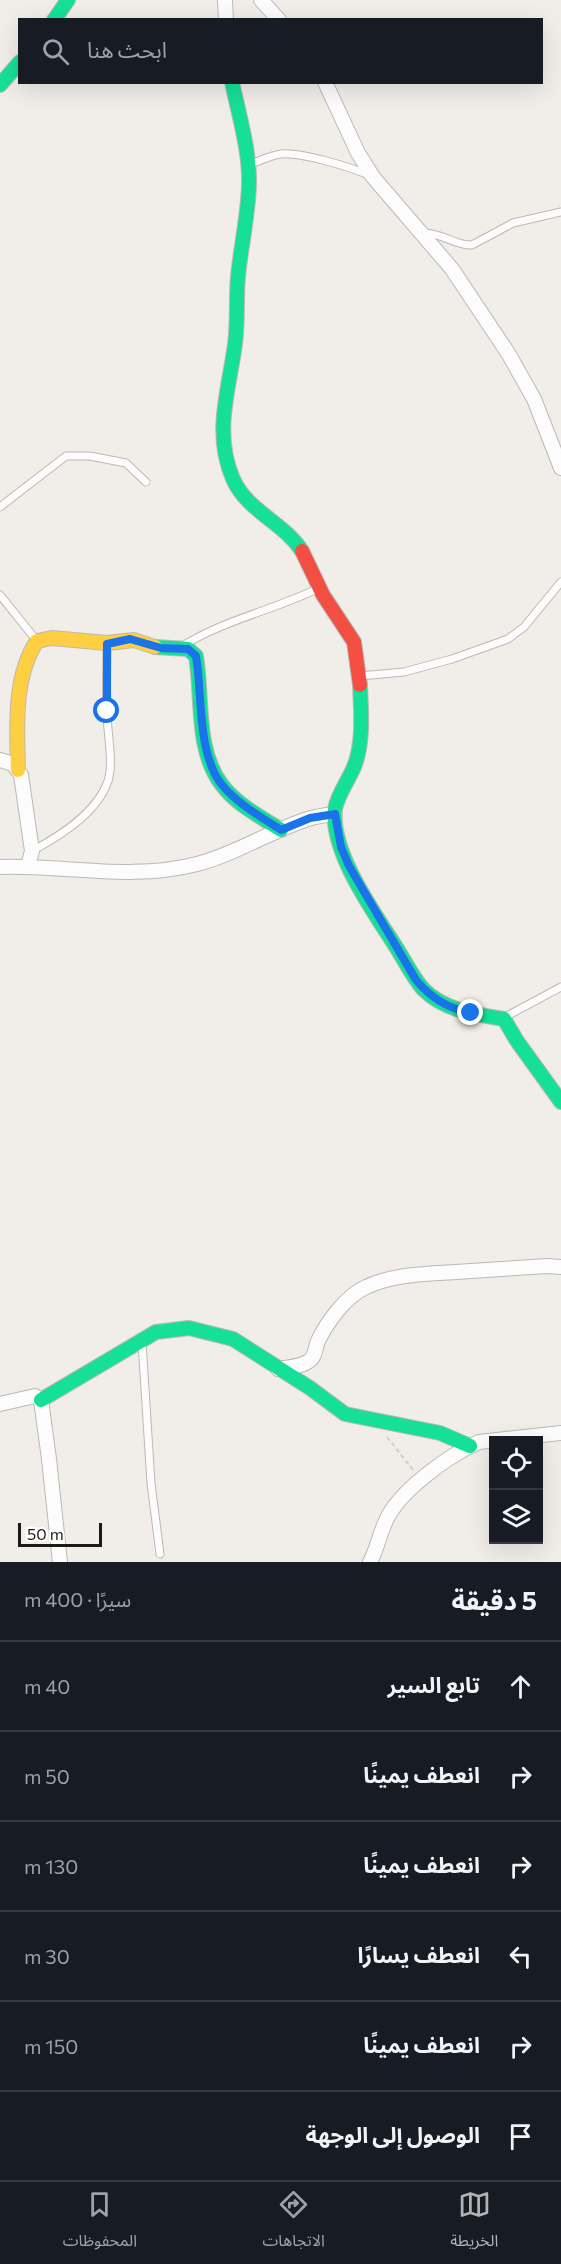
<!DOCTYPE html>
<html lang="ar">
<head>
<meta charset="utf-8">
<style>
  body { margin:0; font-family:Commissioner,"Noto Sans Arabic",sans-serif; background:#242831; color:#f1f3f6; direction:rtl }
  .controls { position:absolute; right:18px; bottom:18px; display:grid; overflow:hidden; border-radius:0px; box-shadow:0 6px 24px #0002 }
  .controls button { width:54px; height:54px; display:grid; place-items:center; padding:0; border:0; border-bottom:2px solid #363941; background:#171b24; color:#f1f3f6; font:30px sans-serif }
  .scale { position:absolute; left:18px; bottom:15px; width:84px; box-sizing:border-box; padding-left:6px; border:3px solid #1c1a17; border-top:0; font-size:16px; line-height:21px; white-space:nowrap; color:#1c1a17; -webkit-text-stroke:4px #fff; paint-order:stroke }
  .stop { position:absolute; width:18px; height:18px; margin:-14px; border:4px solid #1a73e8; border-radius:50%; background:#fff }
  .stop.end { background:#1a73e8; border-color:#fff; box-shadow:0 2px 6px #0008 }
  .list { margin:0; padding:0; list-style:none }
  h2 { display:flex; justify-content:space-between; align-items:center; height:78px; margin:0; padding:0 24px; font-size:26px }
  h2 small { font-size:20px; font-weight:400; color:#9ea1a6 }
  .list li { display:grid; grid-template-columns:39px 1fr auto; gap:18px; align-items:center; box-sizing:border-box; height:90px; padding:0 24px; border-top:2px solid #363941 }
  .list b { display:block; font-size:22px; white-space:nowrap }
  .list em { font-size:20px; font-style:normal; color:#9ea1a6 }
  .icon { flex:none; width:33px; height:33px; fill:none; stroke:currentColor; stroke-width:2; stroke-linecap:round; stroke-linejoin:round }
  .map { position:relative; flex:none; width:561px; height:1562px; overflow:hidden; direction:ltr }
  .search { position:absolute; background:#171b24; box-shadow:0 6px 24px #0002; left:18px; right:18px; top:18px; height:66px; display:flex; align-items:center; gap:15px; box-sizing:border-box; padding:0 21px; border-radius:0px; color:#9ea1a6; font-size:22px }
  .sheet { height:618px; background:#171b24 }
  nav { display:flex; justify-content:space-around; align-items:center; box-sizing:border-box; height:84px; border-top:2px solid #363941; background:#171b24; font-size:16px; color:#9ea1a6 }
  nav a { display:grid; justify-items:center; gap:3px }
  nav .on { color:#b3b3b3 }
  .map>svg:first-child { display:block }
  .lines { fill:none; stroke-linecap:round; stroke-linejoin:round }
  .lane-casing { stroke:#bbb9b5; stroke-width:9 }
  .street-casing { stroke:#bbb9b5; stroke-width:16 }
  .fast-casing { stroke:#bbb9b5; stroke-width:16 }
  .slow-casing { stroke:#bbb9b5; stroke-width:16 }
  .jam-casing { stroke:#bbb9b5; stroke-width:16 }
  .path { stroke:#d0cecc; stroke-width:2; stroke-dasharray:4.5 3; stroke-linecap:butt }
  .lane { stroke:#fdfcfc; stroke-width:7 }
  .street { stroke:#fdfcfc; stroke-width:14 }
  .fast { stroke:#16e098; stroke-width:14 }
  .slow { stroke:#ffcf43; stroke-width:14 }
  .jam { stroke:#f24e42; stroke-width:14 }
  .route { stroke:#1a73e8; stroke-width:8 }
</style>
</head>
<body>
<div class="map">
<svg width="561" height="1562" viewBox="0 0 561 1562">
  <rect width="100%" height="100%" fill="#f1eeea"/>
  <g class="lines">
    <defs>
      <g id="lane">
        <path d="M250,164C260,161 271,155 281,154C301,152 350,167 369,175"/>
        <path d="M423,233C444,233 455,246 472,245L513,223L561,212"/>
        <path d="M0,507L66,456H90L126,463L146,482"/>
        <path d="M0,595L37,641"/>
        <path d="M184,645C227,619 274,610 319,588"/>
        <path d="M360,676L404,672L452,659L508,639L524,627L561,582"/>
        <path d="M32,851C60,836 97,813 108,781C114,763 107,732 107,713C106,690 107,667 107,644"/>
        <path d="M505,1017L561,987"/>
        <path d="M142,1342L151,1483L160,1554"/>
      </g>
      <g id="street">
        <path d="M225,0L226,20"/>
        <path d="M261,0L279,20"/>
        <path d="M325,82L358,153L373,177L452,269L508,353L534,399L561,468"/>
        <path d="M0,760L13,764L21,775L32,851L28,866"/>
        <path d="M0,867C66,865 132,881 197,864C236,854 270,831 308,819C317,816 326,815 335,814"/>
        <path d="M278,1369C288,1367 301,1367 309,1361C316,1356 315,1348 318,1341C327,1322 346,1296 366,1287C393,1274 426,1274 456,1272C486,1270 517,1268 547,1266L561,1267"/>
        <path d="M0,1404L35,1396L41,1400L49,1459L60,1562"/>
        <path d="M370,1562C377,1549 379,1536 385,1523C397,1492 449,1455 479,1442L561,1433"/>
      </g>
      <g id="fast">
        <path d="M54,20L68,0"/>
        <path d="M232,82C239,116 250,151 249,185C248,216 241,246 238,276C236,299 238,322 235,344C229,390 213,433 233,479C247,511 283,522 302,551"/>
        <path d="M0,85L20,62"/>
        <path d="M155,647L188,649L196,656C203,698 195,750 222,785C237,805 261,817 281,830"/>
        <path d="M360,685C361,711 364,742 354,767C348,781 338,794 335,809C330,852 374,912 396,947C405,961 412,976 423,989C445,1011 475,1014 504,1019L517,1041L561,1102"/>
        <path d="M41,1400L156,1332L189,1328L233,1339L310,1388L345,1414L440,1433L470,1446"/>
      </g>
      <path id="slow" d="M18,770C17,728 13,677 37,641L52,638L107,643L134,640L155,647"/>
      <path id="jam" d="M302,551L323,595L354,642L360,685"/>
    </defs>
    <!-- lane casing -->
    <use href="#lane" class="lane-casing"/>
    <!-- street casing -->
    <use href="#street" class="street-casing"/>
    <!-- fast casing -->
    <use href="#fast" class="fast-casing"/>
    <!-- slow casing -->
    <use href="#slow" class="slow-casing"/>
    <!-- jam casing -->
    <use href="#jam" class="jam-casing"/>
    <!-- path -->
    <path class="path" d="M387,1437L413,1470"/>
    <!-- lane -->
    <use href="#lane" class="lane"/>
    <!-- street -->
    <use href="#street" class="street"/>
    <!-- fast -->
    <use href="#fast" class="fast"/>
    <!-- slow -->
    <use href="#slow" class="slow"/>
    <!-- jam -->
    <use href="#jam" class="jam"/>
  </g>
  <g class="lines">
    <!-- route -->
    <path class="route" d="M107,711V644L130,639L161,648L188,649L196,656L197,663C202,699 198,755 222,785C238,804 261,817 281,830L310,818L335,814L341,847L349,866L416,980C431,998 447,1008 471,1013"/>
  </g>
</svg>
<div class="controls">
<button><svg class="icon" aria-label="locate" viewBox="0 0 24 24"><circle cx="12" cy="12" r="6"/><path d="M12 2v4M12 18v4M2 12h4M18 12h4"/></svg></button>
<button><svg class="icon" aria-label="layers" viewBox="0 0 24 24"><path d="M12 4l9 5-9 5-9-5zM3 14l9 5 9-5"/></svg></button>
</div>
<div class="scale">50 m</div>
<div class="stop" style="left:107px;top:711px"></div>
<div class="stop end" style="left:471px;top:1013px"></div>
<div class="search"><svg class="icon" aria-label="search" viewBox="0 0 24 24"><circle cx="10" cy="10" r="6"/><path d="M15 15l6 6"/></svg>ابحث هنا</div>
</div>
<section class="sheet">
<h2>5 دقيقة<small>سيرًا · 400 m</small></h2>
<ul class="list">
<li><svg class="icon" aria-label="ahead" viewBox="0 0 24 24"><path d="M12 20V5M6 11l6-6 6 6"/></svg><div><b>تابع السير</b></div><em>40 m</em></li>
<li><svg class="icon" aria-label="right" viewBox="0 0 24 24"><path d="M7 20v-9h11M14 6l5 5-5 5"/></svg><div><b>انعطف يمينًا</b></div><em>50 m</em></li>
<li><svg class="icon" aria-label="right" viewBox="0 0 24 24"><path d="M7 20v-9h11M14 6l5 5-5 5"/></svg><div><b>انعطف يمينًا</b></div><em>130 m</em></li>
<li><svg class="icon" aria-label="left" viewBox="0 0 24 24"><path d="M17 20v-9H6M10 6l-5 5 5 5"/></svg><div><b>انعطف يسارًا</b></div><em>30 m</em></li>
<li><svg class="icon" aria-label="right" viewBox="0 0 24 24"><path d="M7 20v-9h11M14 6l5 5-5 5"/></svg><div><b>انعطف يمينًا</b></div><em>150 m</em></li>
<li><svg class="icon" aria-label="arrive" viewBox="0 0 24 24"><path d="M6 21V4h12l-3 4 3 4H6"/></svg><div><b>الوصول إلى الوجهة</b></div></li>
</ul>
</section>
<nav>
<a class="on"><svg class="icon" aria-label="map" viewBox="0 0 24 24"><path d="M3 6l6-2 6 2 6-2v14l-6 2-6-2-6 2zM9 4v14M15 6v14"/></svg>الخريطة</a>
<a><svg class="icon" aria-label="directions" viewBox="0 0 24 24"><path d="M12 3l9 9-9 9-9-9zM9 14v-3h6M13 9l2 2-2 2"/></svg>الاتجاهات</a>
<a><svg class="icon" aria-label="saved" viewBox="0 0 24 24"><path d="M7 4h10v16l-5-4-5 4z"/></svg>المحفوظات</a>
</nav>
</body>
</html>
